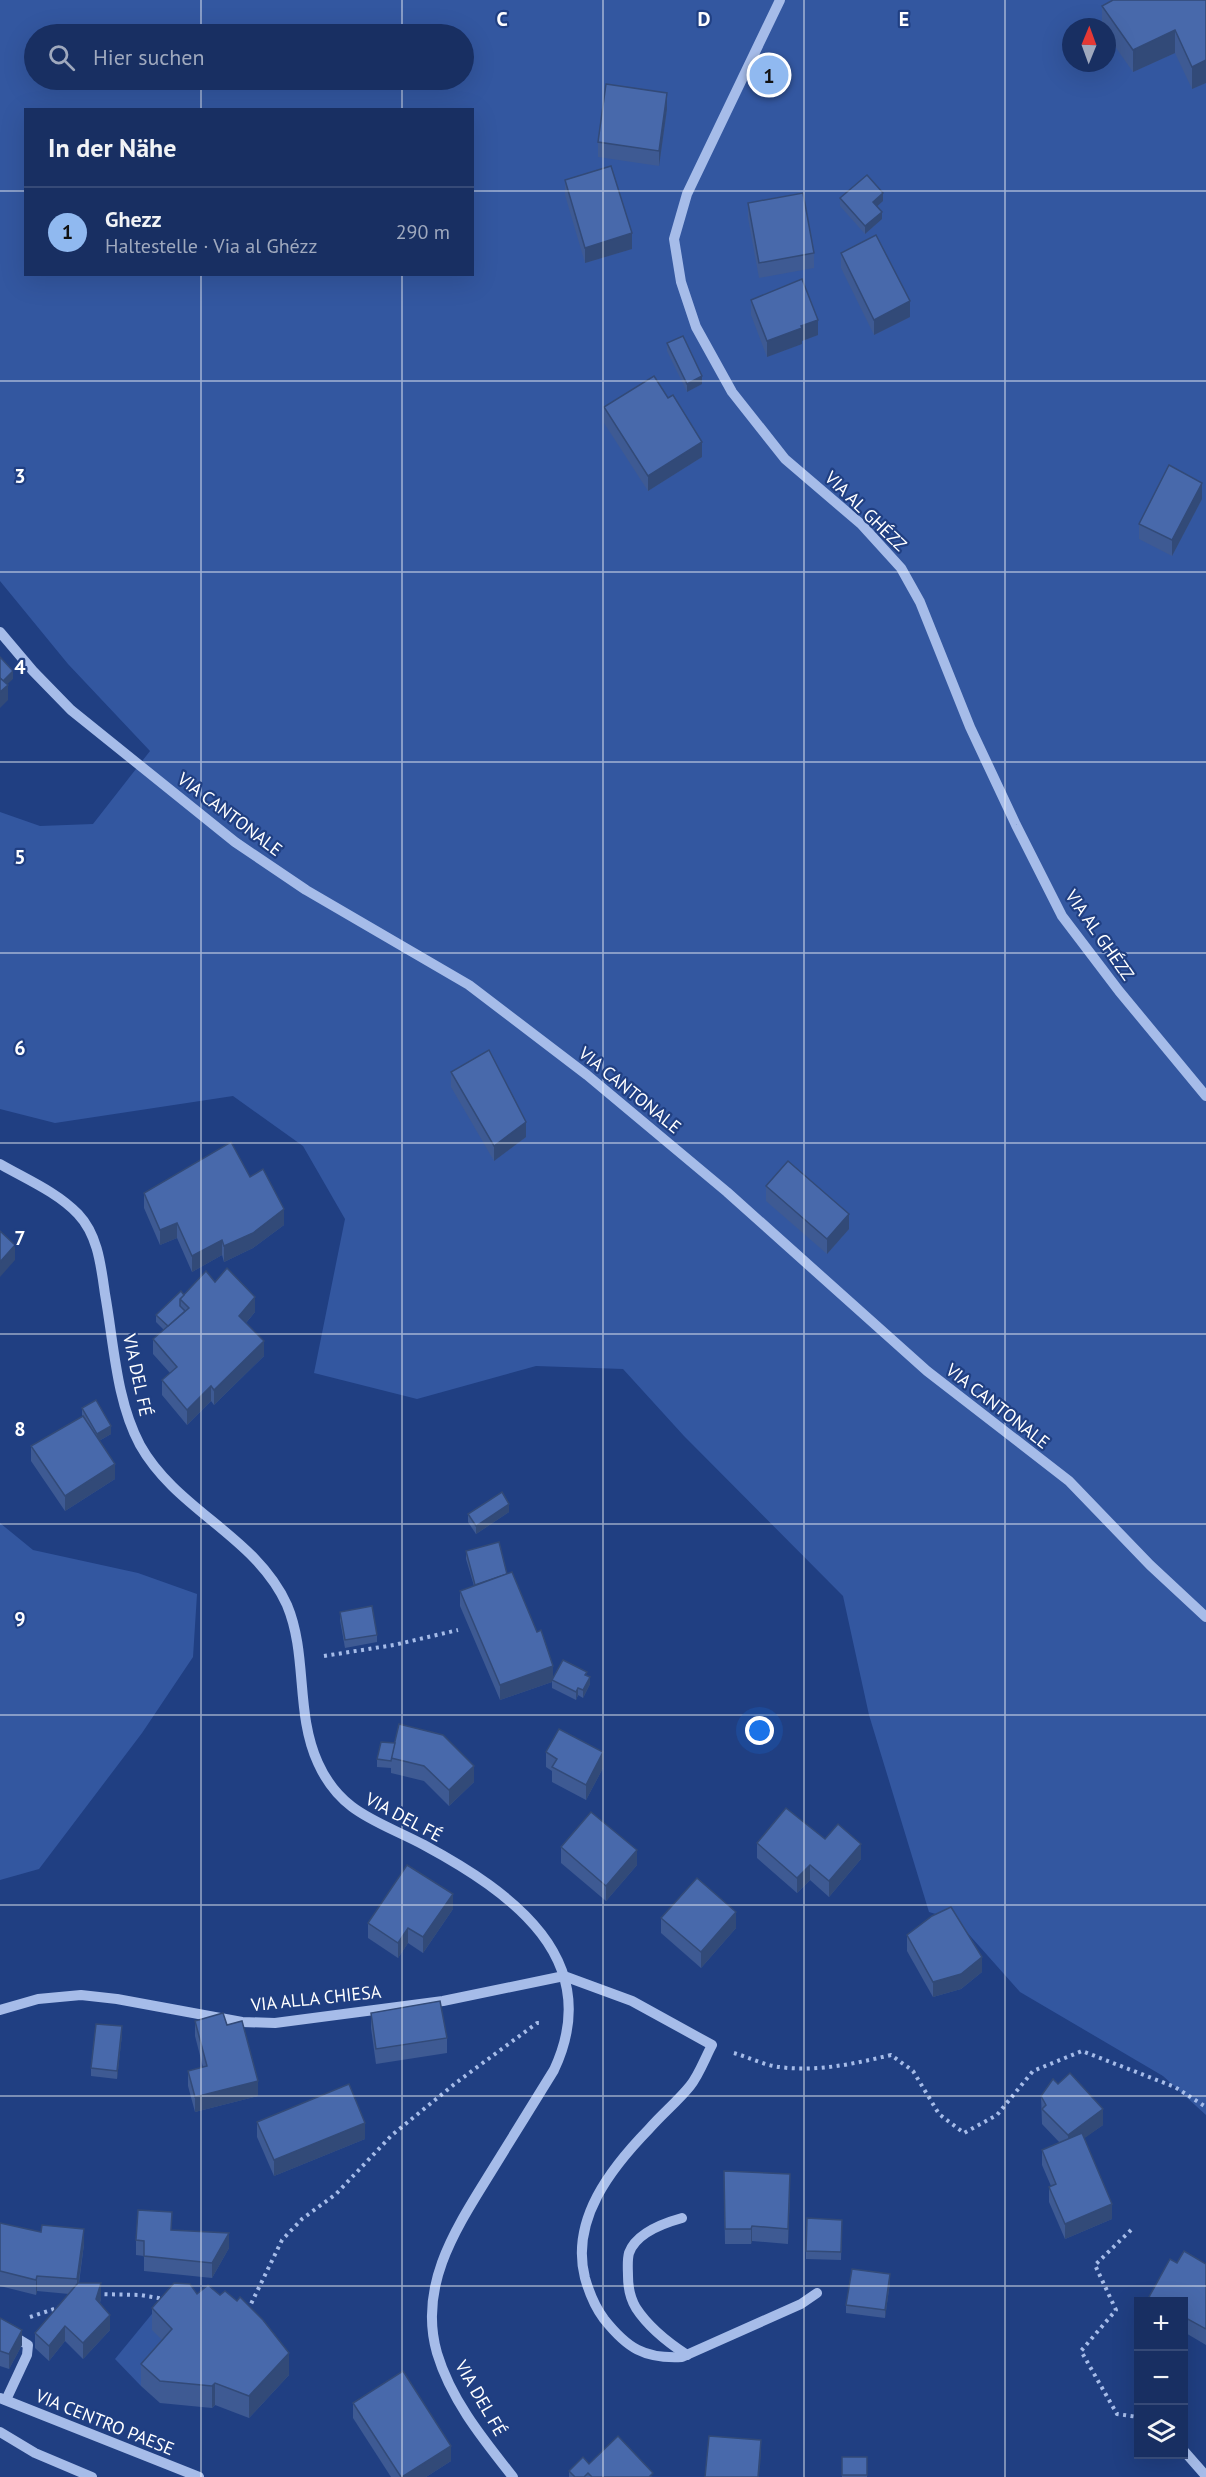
<!DOCTYPE html>
<html lang="de">
<head>
<meta charset="utf-8">
<style>
  body { margin:0; font-family:"PT Sans",sans-serif; background:#213768; color:#f1f3f6 }
  .controls { position:absolute; right:18px; bottom:18px; display:grid; overflow:hidden; border-radius:0px; box-shadow:0 6px 24px #0002 }
  .controls button { width:54px; height:54px; display:grid; place-items:center; padding:0; border:0; border-bottom:2px solid #364a77; background:#182f62; color:#f1f3f6; font:30px sans-serif }
  .compass { position:absolute; left:1062px; top:18px; width:54px; height:54px; border-radius:50%; background:#182f62; box-shadow:0 6px 24px #0002; rotate:1deg }
  .you { position:absolute; left:760px; top:1731px; width:21px; height:21px; margin:-15px; border:4px solid #fff; border-radius:50%; background:#1a73e8; box-shadow:0 0 0 9px #1a73e833 }
  .badge { display:grid; place-items:center; width:39px; height:39px; border-radius:50%; background:#90b9f0; color:#111; font-size:20px; font-weight:700 }
  .pin { position:absolute; translate:-50% -50%; border:3px solid #fff; box-shadow:0 2px 6px #0006 }
  .list { margin:0; padding:0; list-style:none }
  h2 { display:flex; justify-content:space-between; align-items:center; height:78px; margin:0; padding:0 24px; font-size:26px }
  h2 small { font-size:20px; font-weight:400; color:#9fa9be }
  .list li { display:grid; grid-template-columns:39px 1fr auto; gap:18px; align-items:center; box-sizing:border-box; height:90px; padding:0 24px; border-top:2px solid #364a77 }
  .list b { display:block; font-size:22px; white-space:nowrap }
  .list p { margin:0; font-size:20px; white-space:nowrap; color:#9fa9be }
  .list em { font-size:20px; font-style:normal; color:#9fa9be }
  .icon { flex:none; width:33px; height:33px; fill:none; stroke:currentColor; stroke-width:2; stroke-linecap:round; stroke-linejoin:round }
  .map { position:relative; flex:none; width:1206px; height:2477px; overflow:hidden }
  .search { position:absolute; background:#182f62; box-shadow:0 6px 24px #0002; left:24px; top:24px; width:450px; height:66px; display:flex; align-items:center; gap:15px; box-sizing:border-box; padding:0 21px; border-radius:33px; color:#9fa9be; font-size:22px }
  .panel { position:absolute; background:#182f62; box-shadow:0 6px 24px #0002; left:24px; top:108px; width:450px; height:168px; border-radius:0px }
  .map>svg:first-child { display:block }
  .green { fill:#3357a0; fill-rule:evenodd }
  .lines { fill:none; stroke-linecap:round; stroke-linejoin:round }
  .path { stroke:#a6bce9; stroke-width:4; stroke-dasharray:3 4.5; stroke-linecap:butt }
  .minor { stroke:#a6bce9; stroke-width:10 }
  .wall { fill:#3e5a93 }
  .shaded-wall { fill:#324a78 }
  .building { fill:#4869ab; stroke:#324a78; stroke-width:1.5 }
  .grid { fill:none; stroke:#fff; stroke-width:1.5; stroke-opacity:0.55 }
  .labels { text-anchor:middle; dominant-baseline:central; stroke-width:4.5; stroke-linejoin:round; paint-order:stroke }
  .street-label { font-size:18px; fill:#fff; stroke:#203f82 }
  .grid-label { font-size:20px; text-anchor:middle; font-weight:bold; fill:#fff; stroke:#203f82; stroke-width:4.5; stroke-linejoin:round; paint-order:stroke }
</style>
</head>
<body>
<div class="map">
<svg width="1206" height="2477" viewBox="0 0 1206 2477">
  <rect width="100%" height="100%" fill="#203f82"/>
  <!-- green -->
  <g class="green">
    <path d="M0,0H1206V2115L1163,2076L1020,1992L956,1920L929,1912L869,1715L843,1596L684,1436L623,1369L536,1366L417,1399L314,1373L345,1219L303,1146L233,1096L55,1123L0,1109V812L40,826L93,824L150,751L68,664L0,581ZM1071,27H1107V63H1071ZM34,34H464V80H34ZM26,110H472V274H26Z"/>
    <path d="M0,1523L33,1550L138,1573L197,1594L193,1657L142,1733L39,1869L0,1880Z"/>
    <path d="M156,2309L172,2351L141,2386L115,2359Z"/>
  </g>
  <g class="lines">
    <!-- path -->
    <g class="path">
      <path d="M324,1656L394,1645L458,1630"/>
      <path d="M734,2053C748,2057 764,2065 779,2067C817,2072 853,2064 891,2055L913,2071L939,2114L964,2133L997,2115L1033,2071L1082,2051L1175,2087L1206,2107"/>
      <path d="M1131,2230L1095,2265L1116,2310L1081,2351L1117,2414L1138,2417"/>
      <path d="M97,2294L140,2295L164,2299"/>
      <path d="M248,2310L282,2240L302,2219L336,2194L392,2135L457,2082L537,2023H542"/>
      <path d="M30,2317L60,2307"/>
    </g>
    <!-- minor -->
    <g class="minor">
      <path d="M780,0L687,194L674,239L681,282L696,327L732,392L785,459L861,524L901,568L920,602L970,727L1016,825L1062,916L1119,991L1206,1096"/>
      <path d="M0,632L33,671L71,710L235,842L306,890L469,985L587,1075L727,1192L927,1371L1069,1481L1150,1565L1206,1617"/>
      <path d="M0,1164C26,1179 57,1192 78,1214C98,1235 101,1266 105,1294C114,1344 116,1400 140,1445C177,1511 256,1536 287,1605C308,1655 295,1713 318,1763C341,1814 379,1821 424,1845C511,1892 606,1959 554,2070C534,2102 514,2135 494,2167C459,2224 417,2283 437,2353C451,2400 483,2439 513,2477"/>
      <path d="M0,2010L38,1999L81,1995L117,1999L242,2022L275,2023L443,2001L564,1976L632,2001L712,2045C705,2058 699,2075 690,2086C678,2101 662,2114 649,2129C611,2168 570,2220 585,2278C589,2292 595,2307 604,2319C627,2348 644,2359 682,2357L801,2304L817,2293"/>
      <path d="M682,2218C664,2223 636,2233 629,2253C627,2260 628,2270 628,2276C628,2287 630,2298 636,2308C649,2328 667,2342 687,2355"/>
      <path d="M0,2328L28,2345L27,2355L6,2400"/>
      <path d="M0,2398L199,2477"/>
      <path d="M0,2432L35,2453L92,2477"/>
      <path d="M1184,2451L1206,2476"/>
    </g>
  </g>
  <!-- wall -->
  <g class="wall">
    <path d="M1206,0V83L1192,89L1175,53L1133,72L1107,35V27H1102V6Z"/>
    <path d="M667,109L659,166L598,157V142Z"/>
    <path d="M565,180L632,249L585,263L565,195Z"/>
    <path d="M840,198L883,201L877,206L882,219L865,234L840,206Z"/>
    <path d="M748,203L814,253V268L759,278L748,218Z"/>
    <path d="M841,253L910,317L874,335L841,268Z"/>
    <path d="M751,300L818,335L802,341V344L767,357L751,315Z"/>
    <path d="M667,343L702,384L687,392L667,351Z"/>
    <path d="M604,407L702,457L648,491L604,423Z"/>
    <path d="M1202,499L1172,556L1139,539V524Z"/>
    <path d="M451,1072L526,1137L494,1161L451,1087Z"/>
    <path d="M250,1177L284,1225L253,1248L224,1262L222,1255L192,1272L177,1238L160,1245L144,1208V1193Z"/>
    <path d="M766,1186L849,1229L827,1254L766,1201Z"/>
    <path d="M215,1282L255,1312L246,1323L264,1356L214,1405L211,1401L187,1425L162,1395V1380L170,1373L153,1354V1339L164,1330L156,1322V1315L184,1295Z"/>
    <path d="M82,1408L111,1434L99,1441L115,1479L65,1511L31,1461V1446L85,1420L82,1415Z"/>
    <path d="M509,1512L476,1534L468,1522V1514Z"/>
    <path d="M466,1551L507,1574L553,1678L587,1675L590,1684L583,1698L578,1695L576,1700L552,1688V1682L500,1700L460,1606V1591L474,1586L466,1559Z"/>
    <path d="M340,1612L377,1635V1642L345,1648L340,1620Z"/>
    <path d="M395,1743L474,1782L449,1806L424,1781L391,1773V1768L377,1767V1759Z"/>
    <path d="M546,1752L603,1768L586,1800L552,1782V1771L546,1767Z"/>
    <path d="M825,1839L861,1859L829,1897L810,1880L797,1893L757,1858V1843Z"/>
    <path d="M561,1847L637,1865L606,1901L561,1863Z"/>
    <path d="M453,1909L423,1953L408,1943L398,1958L368,1938V1923Z"/>
    <path d="M661,1918L736,1928L701,1968L661,1933Z"/>
    <path d="M907,1935L982,1972L961,1989L933,1997L907,1951Z"/>
    <path d="M371,2013L447,2038V2053L376,2064L371,2028Z"/>
    <path d="M195,2021L227,2025L258,2096L195,2112L188,2086V2071L203,2067L195,2036Z"/>
    <path d="M122,2034L117,2079L91,2076V2068Z"/>
    <path d="M1041,2096L1103,2125L1084,2138L1112,2219L1065,2239L1049,2202V2187L1051,2186L1042,2165V2150L1060,2143L1042,2124Z"/>
    <path d="M257,2122L365,2139L274,2176L257,2137Z"/>
    <path d="M724,2187L790,2189L788,2244L752,2241L751,2244H725Z"/>
    <path d="M842,2220L841,2260L806,2259V2251Z"/>
    <path d="M0,2223L84,2244L79,2283L101,2298L100,2303L110,2330L83,2359L65,2341L49,2361L35,2348V2333L69,2294L37,2291L36,2295L0,2286Z"/>
    <path d="M172,2230L229,2248L212,2278L144,2271V2256L136,2255V2240Z"/>
    <path d="M1177,2263L1206,2264V2345L1184,2332V2301H1149V2297Z"/>
    <path d="M890,2282L885,2318L846,2313V2305Z"/>
    <path d="M197,2294L289,2375L249,2418L215,2405L212,2408L160,2403L141,2386V2364L162,2340L152,2330V2308Z"/>
    <path d="M0,2318L22,2345L9,2369L0,2366Z"/>
    <path d="M353,2403L451,2461L426,2477H391L353,2418Z"/>
    <rect x="842" y="2457" width="25" height="20"/>
    <path d="M589,2464L653,2477H569V2471Z"/>
  </g>
  <!-- shaded-wall -->
  <g class="shaded-wall">
    <path d="M1175,30V53L1133,72V50Z"/>
    <path d="M1206,60V83L1192,89V67Z"/>
    <path d="M667,93V109L659,166V151Z"/>
    <path d="M883,193V201L873,210V202Z"/>
    <path d="M882,212V219L865,234V226Z"/>
    <path d="M632,233V249L585,263V248Z"/>
    <path d="M910,301V317L874,335V320Z"/>
    <path d="M818,320V335L802,341V344L767,357V341L801,326Z"/>
    <path d="M702,376V384L687,392V384Z"/>
    <path d="M702,442V457L648,491V476Z"/>
    <path d="M1202,483V499L1172,556V540Z"/>
    <path d="M13,671V679L0,691V683Z"/>
    <path d="M8,685V700L0,708V692Z"/>
    <path d="M526,1122V1137L494,1161V1146Z"/>
    <path d="M284,1209V1225L253,1248L224,1262V1246Z"/>
    <path d="M849,1214V1229L827,1254V1239Z"/>
    <path d="M177,1223V1238L160,1245V1230Z"/>
    <path d="M222,1240V1255L192,1272V1256Z"/>
    <path d="M15,1245V1260L0,1277V1262Z"/>
    <path d="M255,1297V1312L239,1331V1316Z"/>
    <path d="M264,1341V1356L214,1405V1390Z"/>
    <path d="M211,1386V1401L187,1425V1410Z"/>
    <path d="M111,1426V1434L97,1442V1434Z"/>
    <path d="M115,1464V1479L65,1511V1496Z"/>
    <path d="M509,1504V1512L476,1534V1526Z"/>
    <path d="M553,1666V1681L552,1680V1682L500,1700V1685Z"/>
    <path d="M590,1677V1684L583,1698V1690Z"/>
    <path d="M578,1688V1695L576,1700V1692Z"/>
    <path d="M603,1752V1768L586,1800V1785Z"/>
    <path d="M474,1766V1782L449,1806V1790Z"/>
    <path d="M861,1844V1859L829,1897V1881Z"/>
    <path d="M637,1850V1865L606,1901V1886Z"/>
    <path d="M810,1865V1880L797,1893V1878Z"/>
    <path d="M453,1894V1909L423,1953V1937Z"/>
    <path d="M736,1912V1928L701,1968V1952Z"/>
    <path d="M408,1928V1943L398,1958V1943Z"/>
    <path d="M982,1957V1972L961,1989L933,1997V1982Z"/>
    <path d="M122,2026V2034L117,2079V2071Z"/>
    <path d="M258,2081V2096L195,2112V2097Z"/>
    <path d="M1103,2109V2125L1068,2150V2135Z"/>
    <path d="M365,2123V2139L274,2176V2160Z"/>
    <path d="M790,2174V2189L788,2244V2229Z"/>
    <path d="M1112,2204V2219L1065,2239V2224Z"/>
    <path d="M752,2226V2241L751,2244V2229Z"/>
    <path d="M84,2229V2244L77,2294V2279Z"/>
    <path d="M229,2233V2248L212,2278V2263Z"/>
    <path d="M890,2274V2282L885,2318V2310Z"/>
    <path d="M37,2276V2291L36,2295V2280Z"/>
    <path d="M101,2283V2298L96,2314V2299Z"/>
    <path d="M110,2315V2330L83,2359V2343Z"/>
    <path d="M65,2326V2341L49,2361V2346Z"/>
    <path d="M22,2330V2345L9,2369V2354Z"/>
    <path d="M289,2353V2375L249,2418V2396Z"/>
    <path d="M215,2383V2405L212,2408V2386Z"/>
    <path d="M761,2440V2456L759,2477H758Z"/>
    <path d="M451,2446V2461L426,2477H402Z"/>
  </g>
  <!-- building -->
  <g class="building">
    <path d="M1113,0H1206V60L1192,67L1175,30L1133,50L1102,6Z"/>
    <path d="M606,84L667,93L659,151L598,142Z"/>
    <path d="M611,166L632,233L585,248L565,180Z"/>
    <path d="M867,175L883,193L873,202L882,212L865,226L840,198Z"/>
    <path d="M803,193L814,253L759,263L748,203Z"/>
    <path d="M876,235L910,301L874,320L841,253Z"/>
    <path d="M802,279L818,320L801,326L802,328L767,341L751,300Z"/>
    <path d="M683,336L702,376L687,384L667,343Z"/>
    <path d="M654,376L668,398L673,395L702,442L648,476L604,407Z"/>
    <path d="M1169,465L1202,483L1172,540L1139,524Z"/>
    <path d="M0,657L13,671L3,681L0,678Z"/>
    <path d="M0,678L8,685L0,692Z"/>
    <path d="M489,1050L526,1122L494,1146L451,1072Z"/>
    <path d="M231,1142L250,1177L263,1169L284,1209L253,1233L224,1246L222,1240L192,1256L177,1223L160,1230L144,1193Z"/>
    <path d="M788,1161L849,1214L827,1239L766,1186Z"/>
    <path d="M0,1231L15,1245L0,1262Z"/>
    <path d="M227,1268L255,1297L239,1316L264,1341L214,1390L211,1386L187,1410L162,1380L177,1367L153,1339L189,1308L180,1299L206,1271L215,1282Z"/>
    <path d="M181,1291L184,1295L180,1299V1306L185,1311L168,1326L156,1315Z"/>
    <path d="M96,1400L111,1426L97,1434L82,1408Z"/>
    <path d="M83,1416L115,1464L65,1496L31,1446Z"/>
    <path d="M502,1492L509,1504L476,1526L468,1514Z"/>
    <path d="M499,1542L507,1574L475,1585L466,1551Z"/>
    <path d="M512,1572L537,1632L541,1630L553,1666L500,1685L460,1591Z"/>
    <path d="M372,1606L377,1635L345,1640L340,1612Z"/>
    <path d="M563,1660L587,1672L585,1675L590,1677L583,1690L578,1688L576,1692L552,1680Z"/>
    <path d="M399,1724L443,1735L474,1766L449,1790L424,1766L391,1758Z"/>
    <path d="M559,1729L603,1752L586,1785L552,1767L557,1759L546,1752Z"/>
    <path d="M381,1742L395,1743L391,1761L377,1759Z"/>
    <path d="M786,1808L825,1839L838,1824L861,1844L829,1881L810,1865L797,1878L757,1843Z"/>
    <path d="M591,1812L637,1850L606,1886L561,1847Z"/>
    <path d="M407,1865L453,1894L423,1937L408,1928L398,1943L368,1923Z"/>
    <path d="M697,1878L736,1912L701,1952L661,1918Z"/>
    <path d="M951,1907L982,1957L961,1974L933,1982L907,1935L932,1916Z"/>
    <path d="M440,2001L447,2038L376,2049L371,2013Z"/>
    <path d="M223,2013L227,2025L242,2021L258,2081L195,2097L188,2071L207,2066L195,2021Z"/>
    <path d="M96,2024L122,2026L117,2071L91,2068Z"/>
    <path d="M1070,2073L1103,2109L1068,2135L1042,2109L1046,2105L1041,2096L1053,2079L1058,2084Z"/>
    <path d="M349,2084L365,2123L274,2160L257,2122Z"/>
    <path d="M1082,2133L1112,2204L1065,2224L1049,2187L1056,2184L1042,2150Z"/>
    <path d="M724,2171L790,2174L788,2229L752,2226L751,2229H725Z"/>
    <path d="M138,2210L172,2212L171,2230L229,2233L212,2263L144,2256V2241L136,2240Z"/>
    <path d="M807,2218L842,2220L841,2252L806,2251Z"/>
    <path d="M0,2223L41,2232L42,2225L84,2229L77,2279L37,2276L36,2280L0,2271Z"/>
    <path d="M1184,2251L1206,2264V2329L1184,2317V2301H1157L1149,2297L1170,2259L1177,2263Z"/>
    <path d="M852,2269L890,2274L885,2310L846,2305Z"/>
    <path d="M78,2283H101L96,2299L110,2315L83,2343L65,2326L49,2346L35,2333Z"/>
    <path d="M174,2283L190,2284L197,2294L208,2285L220,2295L225,2291L237,2301L240,2297L263,2320L289,2353L249,2396L215,2383L212,2386L160,2381L141,2364L172,2329L152,2308Z"/>
    <path d="M0,2318L22,2330L9,2354L0,2351Z"/>
    <path d="M403,2371L451,2446L402,2477H401L353,2403Z"/>
    <path d="M618,2436L653,2473L649,2477H592L588,2473L584,2477H575L569,2471L583,2457L589,2464Z"/>
    <path d="M709,2436L761,2440L758,2477H705Z"/>
    <rect x="842" y="2457" width="25" height="18"/>
  </g>
  <!-- grid -->
  <path class="grid" d="M201,0V34M402,0V34M603,0V2477M804,0V2477M1005,0V2477M201,80V110M402,80V110M0,191H26M472,191H1206M201,274V2477M402,274V2477M0,381H1206M0,572H1206M0,762H1206M0,953H1206M0,1143H1206M0,1334H1206M0,1524H1206M0,1715H1206M0,1905H1206M0,2096H1206M0,2286H1206"/>
  <g class="labels">
    <!-- street labels -->
    <g class="street-label">
      <text transform="translate(866 511) rotate(44)">VIA AL GHÉZZ</text>
      <text transform="translate(230 814) rotate(37)">VIA CANTONALE</text>
      <text transform="translate(1100 935) rotate(55)">VIA AL GHÉZZ</text>
      <text transform="translate(630 1090) rotate(39)">VIA CANTONALE</text>
      <text transform="translate(138 1375) rotate(78)">VIA DEL FÉ</text>
      <text transform="translate(998 1406) rotate(38)">VIA CANTONALE</text>
      <text transform="translate(404 1817) rotate(28)">VIA DEL FÉ</text>
      <text transform="translate(316 1998) rotate(-6)">VIA ALLA CHIESA</text>
      <text transform="translate(481 2398) rotate(60)">VIA DEL FÉ</text>
      <text transform="translate(105 2422) rotate(22)">VIA CENTRO PAESE</text>
    </g>
  </g>
  <g class="grid-label">
    <text x="502" y="26">C</text>
    <text x="704" y="26">D</text>
    <text x="904" y="26">E</text>
    <text x="20" y="483">3</text>
    <text x="20" y="674">4</text>
    <text x="20" y="864">5</text>
    <text x="20" y="1055">6</text>
    <text x="20" y="1245">7</text>
    <text x="20" y="1436">8</text>
    <text x="20" y="1626">9</text>
  </g>
</svg>
<div class="controls">
<button>+</button>
<button>−</button>
<button><svg class="icon" aria-label="layers" viewBox="0 0 24 24"><path d="M12 4l9 5-9 5-9-5zM3 14l9 5 9-5"/></svg></button>
</div>
<svg class="compass" viewBox="-18 -18 36 36"><path d="M0-13l5 13h-10z" fill="#e53935"/><path d="M0 13l5-13h-10z" fill="#9fa9be"/></svg>
<div class="you"></div>
<div class="pin badge" style="left:769px;top:75px">1</div>
<div class="search"><svg class="icon" aria-label="search" viewBox="0 0 24 24"><circle cx="10" cy="10" r="6"/><path d="M15 15l6 6"/></svg>Hier suchen</div>
<section class="panel">
<h2>In der Nähe<small></small></h2>
<ul class="list">
<li><span class="badge">1</span><div><b>Ghezz</b><p>Haltestelle · Via al Ghézz</p></div><em>290 m</em></li>
</ul>
</section>
</div>
</body>
</html>
